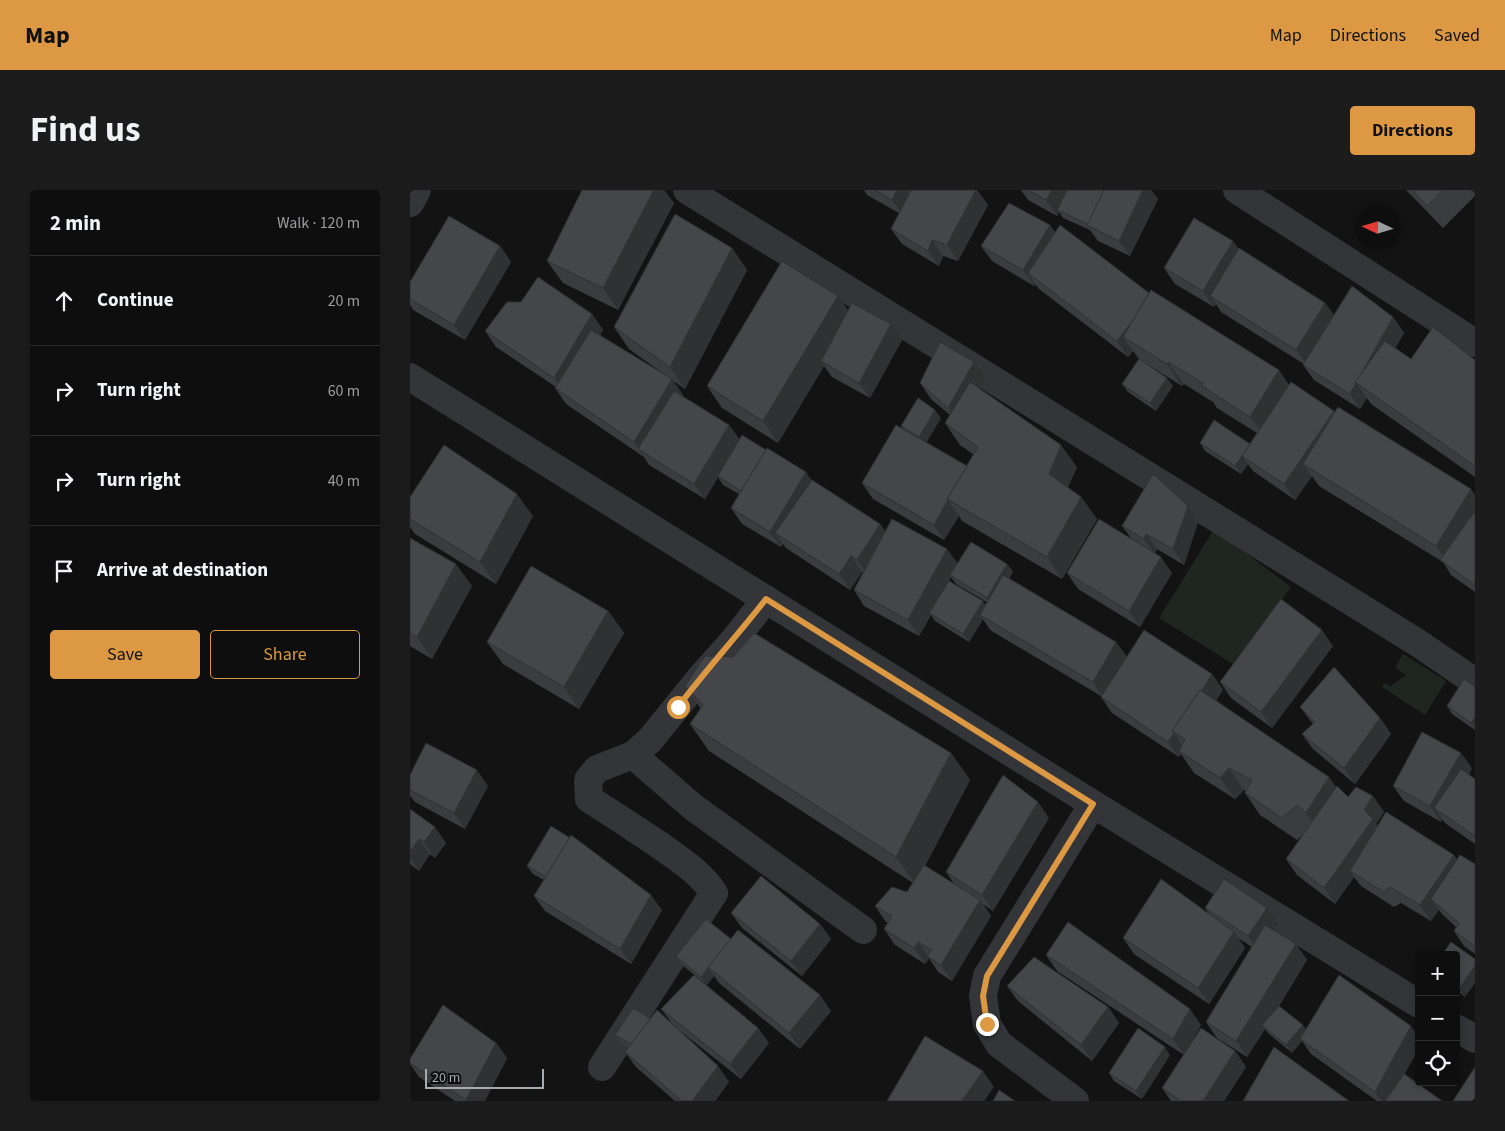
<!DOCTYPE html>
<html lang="en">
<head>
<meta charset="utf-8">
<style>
  body { margin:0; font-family:"Source Sans 3",sans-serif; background:#1c1c1d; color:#f1f3f6 }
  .controls { position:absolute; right:15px; bottom:15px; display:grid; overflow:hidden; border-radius:5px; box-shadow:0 2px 8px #0003 }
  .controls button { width:45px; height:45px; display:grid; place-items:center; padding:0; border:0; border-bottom:1px solid #2e2e2f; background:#0e0e0f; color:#f1f3f6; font:25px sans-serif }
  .compass { position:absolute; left:945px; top:15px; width:45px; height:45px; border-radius:50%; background:#0e0e0f; box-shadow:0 2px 8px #0003; rotate:274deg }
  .scale { position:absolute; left:15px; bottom:12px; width:119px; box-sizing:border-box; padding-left:5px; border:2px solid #a6abb3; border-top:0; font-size:14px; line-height:18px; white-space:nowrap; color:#a6abb3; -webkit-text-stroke:4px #0e0e0f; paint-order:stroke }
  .stop { position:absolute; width:15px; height:15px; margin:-11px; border:4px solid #dc9842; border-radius:50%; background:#fff }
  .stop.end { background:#dc9842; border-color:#fff; box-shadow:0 1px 5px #0008 }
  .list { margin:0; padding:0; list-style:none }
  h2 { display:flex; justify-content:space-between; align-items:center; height:65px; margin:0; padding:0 20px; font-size:21px }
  h2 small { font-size:16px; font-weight:400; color:#9b9c9e }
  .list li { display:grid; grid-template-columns:32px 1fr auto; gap:15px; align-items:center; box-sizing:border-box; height:90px; padding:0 20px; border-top:1px solid #2e2e2f }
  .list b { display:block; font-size:19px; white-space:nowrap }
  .list em { font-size:16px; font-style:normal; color:#9b9c9e }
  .actions { display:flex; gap:10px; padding:15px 20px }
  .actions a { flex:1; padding:11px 0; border:1px solid #dc9842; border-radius:5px; text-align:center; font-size:18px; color:#dc9842 }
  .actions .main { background:#dc9842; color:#111 }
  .icon { flex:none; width:28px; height:28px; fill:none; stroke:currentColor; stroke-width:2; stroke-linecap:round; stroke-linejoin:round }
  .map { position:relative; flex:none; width:1065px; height:911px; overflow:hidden; border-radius:5px }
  header { display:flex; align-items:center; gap:30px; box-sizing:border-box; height:70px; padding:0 25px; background:#dc9842; color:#111 }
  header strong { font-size:24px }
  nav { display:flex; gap:28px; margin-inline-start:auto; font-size:18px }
  .intro { display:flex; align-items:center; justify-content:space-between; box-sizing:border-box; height:120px; padding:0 30px }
  h1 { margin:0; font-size:35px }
  .button { padding:12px 22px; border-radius:5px; background:#dc9842; color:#111; font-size:18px; font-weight:700 }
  main { display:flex; gap:30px; padding:0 30px }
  aside { flex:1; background:#0e0e0f; border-radius:5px; box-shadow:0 2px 8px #0003 }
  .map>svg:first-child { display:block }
  .green { fill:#1f2620 }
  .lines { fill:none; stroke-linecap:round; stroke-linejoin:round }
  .minor { stroke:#343539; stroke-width:28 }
  .wall { fill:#3b3c3f; fill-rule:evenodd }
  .shaded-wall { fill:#303133 }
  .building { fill:#454649; stroke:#303133 }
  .route { stroke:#dc9842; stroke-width:6 }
</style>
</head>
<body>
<header>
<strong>Map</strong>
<nav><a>Map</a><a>Directions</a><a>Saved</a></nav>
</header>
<div class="intro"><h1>Find us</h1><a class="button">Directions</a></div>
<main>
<aside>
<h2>2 min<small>Walk · 120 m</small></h2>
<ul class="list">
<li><svg class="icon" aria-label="ahead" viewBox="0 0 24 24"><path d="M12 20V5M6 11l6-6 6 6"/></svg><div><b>Continue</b></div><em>20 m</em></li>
<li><svg class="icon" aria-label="right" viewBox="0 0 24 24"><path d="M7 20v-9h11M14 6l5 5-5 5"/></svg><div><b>Turn right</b></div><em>60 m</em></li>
<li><svg class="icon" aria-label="right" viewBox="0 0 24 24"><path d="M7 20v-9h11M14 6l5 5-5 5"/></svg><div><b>Turn right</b></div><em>40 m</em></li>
<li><svg class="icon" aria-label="arrive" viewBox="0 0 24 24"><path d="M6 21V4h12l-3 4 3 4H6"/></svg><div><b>Arrive at destination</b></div></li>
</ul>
<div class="actions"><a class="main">Save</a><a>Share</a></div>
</aside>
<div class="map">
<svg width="1065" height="911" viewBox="0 0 1065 911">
  <rect width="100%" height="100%" fill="#131314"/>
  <!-- green -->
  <g class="green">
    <path d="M804,339L881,397L823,474L749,428Z"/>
    <path d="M993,464L1036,491L1015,525L972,497L975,493L981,496L996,485L985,478Z"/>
  </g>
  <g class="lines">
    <!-- minor -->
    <g class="minor">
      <path d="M277,0L1008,453L1065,492"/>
      <path d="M827,0L1065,153"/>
      <path d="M0,13L7,0"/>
      <path d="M0,187L683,614L1009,814"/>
      <path d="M223,565L283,617L453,740"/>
      <path d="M1046,838L1065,849"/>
      <path d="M192,877L304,703C290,682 269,669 248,654C225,639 203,624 179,609L178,590L187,579L223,565L240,550L291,487L324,450L356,409"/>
      <path d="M665,911L589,854L577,834L573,806L577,786L683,614"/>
    </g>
  </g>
  <!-- wall -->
  <g class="wall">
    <path d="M172,0H254L264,13L208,120L153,93L137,71Z"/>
    <path d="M454,0H567L578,15L548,71L533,66L529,76L492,54L481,39L489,23L457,5Z"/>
    <path d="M611,0H741L748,9L720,66L688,51L680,40L653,28L649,22L647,26L618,10Z"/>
    <path d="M996,0H1065V6L1033,38Z"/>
    <path d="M645,42L879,195L924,221L925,223L1065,305V402L1041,385L1033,372L909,296L902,286L885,310L843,281L838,274L831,284L795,261L790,253L840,254L847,243L807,218L803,212L774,194L772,196L740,176L763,196L746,221L718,202L712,194L729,169L723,161L718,167L629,99L625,94L624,96L582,71L571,56Z"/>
    <path d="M90,56L101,72L55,150L3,120L0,115V92Z"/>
    <path d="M322,58L337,80L275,199L262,190L273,205L272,206L319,235L330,250L402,290L470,334L475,341L537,359L548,374H597L603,382L599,388L706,452L717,467L802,484L813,500L806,510L938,607L963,606L974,622L966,634L968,636L1047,669L1065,674V764L1054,756L1044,741L1046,737L1032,724L1029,720L1021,731L991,713L984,717L951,696L944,687L925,714L887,685L876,669L893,645L887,650L850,625L835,603L836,601L834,600L825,609L784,583L771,564L769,567L702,523L691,507V506L580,440L573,429L559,452L525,431L521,425L509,446L454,416L444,400L453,382H452L440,400L376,358L373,354L371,357L332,334L321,318L329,304L313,295L308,287L295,309L239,275L234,267L156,214L145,198L146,197L86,157L75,141L182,124L193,140L190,145L259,188L219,159L204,137ZM541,387L546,394L577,412L575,415L539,391Z"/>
    <path d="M829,59L915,113L924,125L983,127L994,143L985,158L1001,169L1065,170V287L961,214L957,208L950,219L904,190L893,175L894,174L811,122L806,114L804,117L765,94L754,78Z"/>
    <path d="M438,120L481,134L492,150L460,208L422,187L414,176L368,253L312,218L297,196Z"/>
    <path d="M575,187L569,198L667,277L658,297L671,307L687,329L652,389L552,331L549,326L534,350L463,309L452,293L493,239L491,236L531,228L516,252L557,276L563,264L550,255L535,233L540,225L521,209L510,193Z"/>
    <path d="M0,307L123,326L86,394L5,344L0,337Z"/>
    <path d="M778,316L788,332L774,375L747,359L745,363L762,383L730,437L668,399L657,383L721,348L712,336Z"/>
    <path d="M0,348L62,396L22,469L0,456Z"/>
    <path d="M198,421L214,443L169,519L93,474L77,452Z"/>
    <path d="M923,456L862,538L821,508L810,492Z"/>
    <path d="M275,496L541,563L560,590L515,676L545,695L536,682L639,628L583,721L573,714L581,726L542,791L528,782L519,768L515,774L485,755L474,739L478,733L476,732L465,716L497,702L503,693L299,561L280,534L291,519Z"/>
    <path d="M1065,497V540L1042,524L1037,516Z"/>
    <path d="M890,517L970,528L981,544L945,594L903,559L892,544L903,534Z"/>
    <path d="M1062,578L1059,585L1065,589V654L1035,633L1032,629L1031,632L994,611L983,596Z"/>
    <path d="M0,585L78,596L55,639L5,612L0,606Z"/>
    <path d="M0,619L36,653L25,668L20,664L9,681L0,674Z"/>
    <path d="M117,676L252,720L221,774L135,721L124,706L134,690L123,684Z"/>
    <path d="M795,718H857L868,734L864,740L886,754L897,770L869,816L893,835L895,840L995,884L1032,911H967L901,864L892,851L882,863L858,843L855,839L837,867L807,848L796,832L842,757L828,748L835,758L799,814L724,764L713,748L799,724Z"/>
    <path d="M321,723L410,734L421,749L392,786L332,738Z"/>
    <path d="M321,749L421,821L390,859L309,793L304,786L297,795L272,775L266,766Z"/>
    <path d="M636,765L791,835L774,865L647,781Z"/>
    <path d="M1046,765L1055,807L1046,800Z"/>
    <path d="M597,796L698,817L709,833L682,871L608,811Z"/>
    <path d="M251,819L348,838L359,853L331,889L269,840L319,892L305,911H265L226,877L215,862L218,857L211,854L205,845L241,829L261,832Z"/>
    <path d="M86,853L97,868L75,911H45L9,887L0,874V869Z"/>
    <path d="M825,861L836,877L814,911H761L752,898Z"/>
    <path d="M760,865L732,909L704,891L699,883Z"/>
  </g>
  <!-- shaded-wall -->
  <g class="shaded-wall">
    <path d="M244,0H254L264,13L208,120L193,98Z"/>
    <path d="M487,0H505L493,25L482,10Z"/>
    <path d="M566,0H567L578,15L548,71L537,55Z"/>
    <path d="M642,0H662L647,20L649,22L647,26L636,10Z"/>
    <path d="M733,0H741L748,9L720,66L709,51Z"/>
    <path d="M640,35L651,50L618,83L625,94L624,96L613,80Z"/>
    <path d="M522,50L533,66L529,76L518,61Z"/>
    <path d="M823,51L834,66L800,106L806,114L804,117L793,101Z"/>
    <path d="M90,56L101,72L55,150L44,135Z"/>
    <path d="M322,58L337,80L275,199L260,177Z"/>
    <path d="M742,105L713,147L723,161L718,167L707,151Z"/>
    <path d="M428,106L444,128L411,171L414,176L368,253L353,231Z"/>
    <path d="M915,113L926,128L897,175L886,160Z"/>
    <path d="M182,124L193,140L155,203L144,188Z"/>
    <path d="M983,127L994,143L960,202L946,193Z"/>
    <path d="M481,134L492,150L460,208L449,193Z"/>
    <path d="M564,172L575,187L549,234L538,218Z"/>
    <path d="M758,172L774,194L772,196L757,174Z"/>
    <path d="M869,180L884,202L856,248L840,227Z"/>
    <path d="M757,188L763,196L746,221L740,213Z"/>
    <path d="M262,189L273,205L236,264L229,260L224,252Z"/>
    <path d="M946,193L957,208L950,219L940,204Z"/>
    <path d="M525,220L531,228L515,255L509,247Z"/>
    <path d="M924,221L935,237L893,274L902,286L885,310L874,294Z"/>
    <path d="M319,235L330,251L295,309L284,294Z"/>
    <path d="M651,255L667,277L654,306L639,284Z"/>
    <path d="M832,266L838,274L831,284L825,276Z"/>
    <path d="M396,282L407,298L365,343L373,354L371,357L360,342Z"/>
    <path d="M1061,299L1065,305V339L1041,378L1026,356Z"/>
    <path d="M107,304L123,326L86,394L70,372Z"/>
    <path d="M671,307L687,329L652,389L637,367Z"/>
    <path d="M538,310L549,326L534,350L524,335Z"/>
    <path d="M778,316L788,332L774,375L763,359Z"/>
    <path d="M470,334L481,349L458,385L447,370Z"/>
    <path d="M736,344L747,359L745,364L734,349Z"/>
    <path d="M537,359L548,374L540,385L541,387L521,424L519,423L521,425L509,446L498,430Z"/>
    <path d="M441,366L452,382L440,400L429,384Z"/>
    <path d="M751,367L762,383L730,437L719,421Z"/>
    <path d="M46,374L62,396L22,469L7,447Z"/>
    <path d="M597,374L603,382L583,416L577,408Z"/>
    <path d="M573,411L579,420L570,425L573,429L559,452L553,444Z"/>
    <path d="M198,421L214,443L169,519L154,497Z"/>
    <path d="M912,440L923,456L862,538L851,522Z"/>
    <path d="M706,452L717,468L693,508L683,492Z"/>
    <path d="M802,484L813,500L778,554L775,549L765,542Z"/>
    <path d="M1065,527V538L1061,533Z"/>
    <path d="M970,528L981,544L945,594L934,578Z"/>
    <path d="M764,543L775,559L769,561L771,564L769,567L758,552Z"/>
    <path d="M541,563L560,590L505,694L486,667Z"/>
    <path d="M1051,563L1062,578L1035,625L1024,618L1032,629L1031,632L1020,616Z"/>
    <path d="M819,578L834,600L825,609L810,588Z"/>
    <path d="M67,580L78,596L55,639L44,623Z"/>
    <path d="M919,587L935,609L912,645L896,623Z"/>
    <path d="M963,606L974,622L966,634L974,645L940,681L944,687L925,714L914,698L954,620Z"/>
    <path d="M628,612L639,628L583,721L572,705Z"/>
    <path d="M25,637L36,653L25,668L14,652Z"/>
    <path d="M9,649L20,664L9,681L0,668V662Z"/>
    <path d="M1044,665L1055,680L1021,709L1029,720L1021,731L1010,715Z"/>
    <path d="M241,705L252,720L221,774L210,759Z"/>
    <path d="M570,710L581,726L542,791L531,775Z"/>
    <path d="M857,718L868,734L849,762L838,746Z"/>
    <path d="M410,734L421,749L392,786L381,771Z"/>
    <path d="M824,742L835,758L799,814L788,798Z"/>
    <path d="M508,752L519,767L517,766L519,768L515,774L504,758Z"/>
    <path d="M886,754L897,770L855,838L852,835L855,839L837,867L826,851Z"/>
    <path d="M1065,776V793L1055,807L1049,799Z"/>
    <path d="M298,778L304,786L297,795L291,787Z"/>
    <path d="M410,805L421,821L390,859L379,843Z"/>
    <path d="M698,817L709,833L682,871L671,855Z"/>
    <path d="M780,819L791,835L774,865L763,849Z"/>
    <path d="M893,835L898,843L890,849L892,851L882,863L876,855Z"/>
    <path d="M1001,836L1009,847V858L980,911H972L965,902Z"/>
    <path d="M348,838L359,853L331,889L320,874Z"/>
    <path d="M86,853L97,868L75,911H57L56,910Z"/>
    <path d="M755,857L760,865L732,909L726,901Z"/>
    <path d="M825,861L836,877L814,911H793Z"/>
    <path d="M308,876L319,892L305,911H282Z"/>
    <path d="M573,881L584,897L574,911H552Z"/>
  </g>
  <!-- building -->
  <g class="building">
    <path d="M172,0H244L193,98L137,71Z"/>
    <path d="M465,0H487L482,10Z"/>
    <path d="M501,0H566L537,55L522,50L518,61L481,39Z"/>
    <path d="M618,0H642L636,10Z"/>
    <path d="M657,0H694L678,34L647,20Z"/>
    <path d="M694,0H733L709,51L677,35Z"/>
    <path d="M1002,0H1033L1017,16Z"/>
    <path d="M599,13L640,35L613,80L571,56Z"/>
    <path d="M265,24L322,58L260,177L204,137Z"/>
    <path d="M39,26L90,56L44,135L0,109V92Z"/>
    <path d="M784,28L823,51L793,101L754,78Z"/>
    <path d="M650,35L739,103L724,129L707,151L618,83Z"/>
    <path d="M829,58L915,113L886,160L800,106Z"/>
    <path d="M372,71L428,106L353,231L297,196Z"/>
    <path d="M128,87L182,124L144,188L75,141L97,112H111Z"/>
    <path d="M942,96L983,127L940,204L893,175Z"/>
    <path d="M741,100L869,180L840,227L792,196L793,193L758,172L757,174L713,147Z"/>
    <path d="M442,113L481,134L449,193L411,171Z"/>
    <path d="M1023,137L1065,170V276L945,192L975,151L1001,169Z"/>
    <path d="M181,140L262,189L224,252L145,198Z"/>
    <path d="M530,152L564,172L538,218L510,193Z"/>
    <path d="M729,169L757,188L740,213L712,194Z"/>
    <path d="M560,192L651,255L639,284L671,307L637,367L537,309L568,257L535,233Z"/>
    <path d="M881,192L924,221L874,294L832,266Z"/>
    <path d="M264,201L319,235L284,294L228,259Z"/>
    <path d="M508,208L525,220L509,247L491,236Z"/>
    <path d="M928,217L1061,299L1026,356L893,274Z"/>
    <path d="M804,230L840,254L825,276L790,253Z"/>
    <path d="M486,235L557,276L537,309L538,310L524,335L452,293Z"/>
    <path d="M332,245L356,260L331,301L308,286Z"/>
    <path d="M34,255L107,304L70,372L0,329V307Z"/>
    <path d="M357,258L396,282L360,342L321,318Z"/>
    <path d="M743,284L778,316L763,359L736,344L734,349L712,336Z"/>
    <path d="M402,290L470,334L447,370L441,366L429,384L365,343Z"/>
    <path d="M1065,321V395L1030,370Z"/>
    <path d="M482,329L537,359L498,430L444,400Z"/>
    <path d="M689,329L751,367L719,421L657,383Z"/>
    <path d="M0,348L46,374L7,447L0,443Z"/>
    <path d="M561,352L597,374L577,408L540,385Z"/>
    <path d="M121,376L198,421L154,497L77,452Z"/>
    <path d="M593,385L706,452L683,492L570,425Z"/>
    <path d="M539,391L573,411L553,444L519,423Z"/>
    <path d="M871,409L912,440L851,522L810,492Z"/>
    <path d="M734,440L802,484L792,500H790L762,541L764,543L758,552L691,507Z"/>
    <path d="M344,443L541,563L486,667L280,534L293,515L275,496L295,466L323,467Z"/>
    <path d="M924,477L970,528L934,578L892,544L905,532L890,517Z"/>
    <path d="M1054,489L1065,497V527L1061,533L1037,516Z"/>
    <path d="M790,500L919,587L896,623L887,615L872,628L835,603L842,590L819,578L810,588L769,561L775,549L762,541Z"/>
    <path d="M1012,542L1051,563L1020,616L983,596Z"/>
    <path d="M16,553L67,580L44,623L0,600V585Z"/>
    <path d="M1051,579L1065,589V646L1024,618Z"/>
    <path d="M593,585L628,612L572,705L536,682Z"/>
    <path d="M927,596L938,607L946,597L963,606L954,620L963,629L914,698L876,669Z"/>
    <path d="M0,619L25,637L14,652L9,649L0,662Z"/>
    <path d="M976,622L1044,665L1010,715L980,697L974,702L940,681Z"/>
    <path d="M141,636L160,648L136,687L117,676Z"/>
    <path d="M161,645L241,705L210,759L124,706Z"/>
    <path d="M1050,665L1065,674V756L1044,741L1049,733L1021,709Z"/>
    <path d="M514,675L570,710L531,775L517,766L522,760L508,752L504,758L474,739L482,726L465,716L482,697L497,702Z"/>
    <path d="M351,686L410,734L381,771L321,723Z"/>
    <path d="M751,689L824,742L788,798L713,748Z"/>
    <path d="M814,689L857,718L838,746L795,718Z"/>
    <path d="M296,729L321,749L291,787L266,766Z"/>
    <path d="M658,732L780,819L763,849L636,765Z"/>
    <path d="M855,735L886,754L826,851L796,832Z"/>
    <path d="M328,740L410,805L379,843L298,777Z"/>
    <path d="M1041,752L1065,769V776L1049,799L1046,796V765H1032Z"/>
    <path d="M624,767L698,817L671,855L597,796Z"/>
    <path d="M284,785L348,838L320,874L251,819Z"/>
    <path d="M929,785L1001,836L965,902L890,849Z"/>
    <path d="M33,815L86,853L56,910L0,873V869Z"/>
    <path d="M869,816L893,835L876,855L852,835Z"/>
    <path d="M223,818L241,829L221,854L205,845Z"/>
    <path d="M247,820L308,876L282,911H272L215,862Z"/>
    <path d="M728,838L755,857L726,901L699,883Z"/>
    <path d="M791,838L825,861L793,911H771L752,898Z"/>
    <path d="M515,846L573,881L552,911H477Z"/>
    <path d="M864,857L939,911H833Z"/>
    <path d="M1065,877V911H1043Z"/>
    <path d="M994,884L1032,911H975Z"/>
    <path d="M589,900L605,911H583Z"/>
  </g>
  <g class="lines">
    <!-- route -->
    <path class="route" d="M268,517C296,480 327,446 356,409L683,614L577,786L573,806L577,834"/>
  </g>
</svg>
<div class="controls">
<button>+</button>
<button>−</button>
<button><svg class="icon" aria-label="locate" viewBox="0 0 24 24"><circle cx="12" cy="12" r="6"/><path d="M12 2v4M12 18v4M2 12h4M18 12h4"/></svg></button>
</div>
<svg class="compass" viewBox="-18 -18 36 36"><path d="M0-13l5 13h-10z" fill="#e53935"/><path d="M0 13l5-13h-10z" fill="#9b9c9e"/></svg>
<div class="scale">20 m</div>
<div class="stop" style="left:268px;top:517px"></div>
<div class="stop end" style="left:577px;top:834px"></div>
</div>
</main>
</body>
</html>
